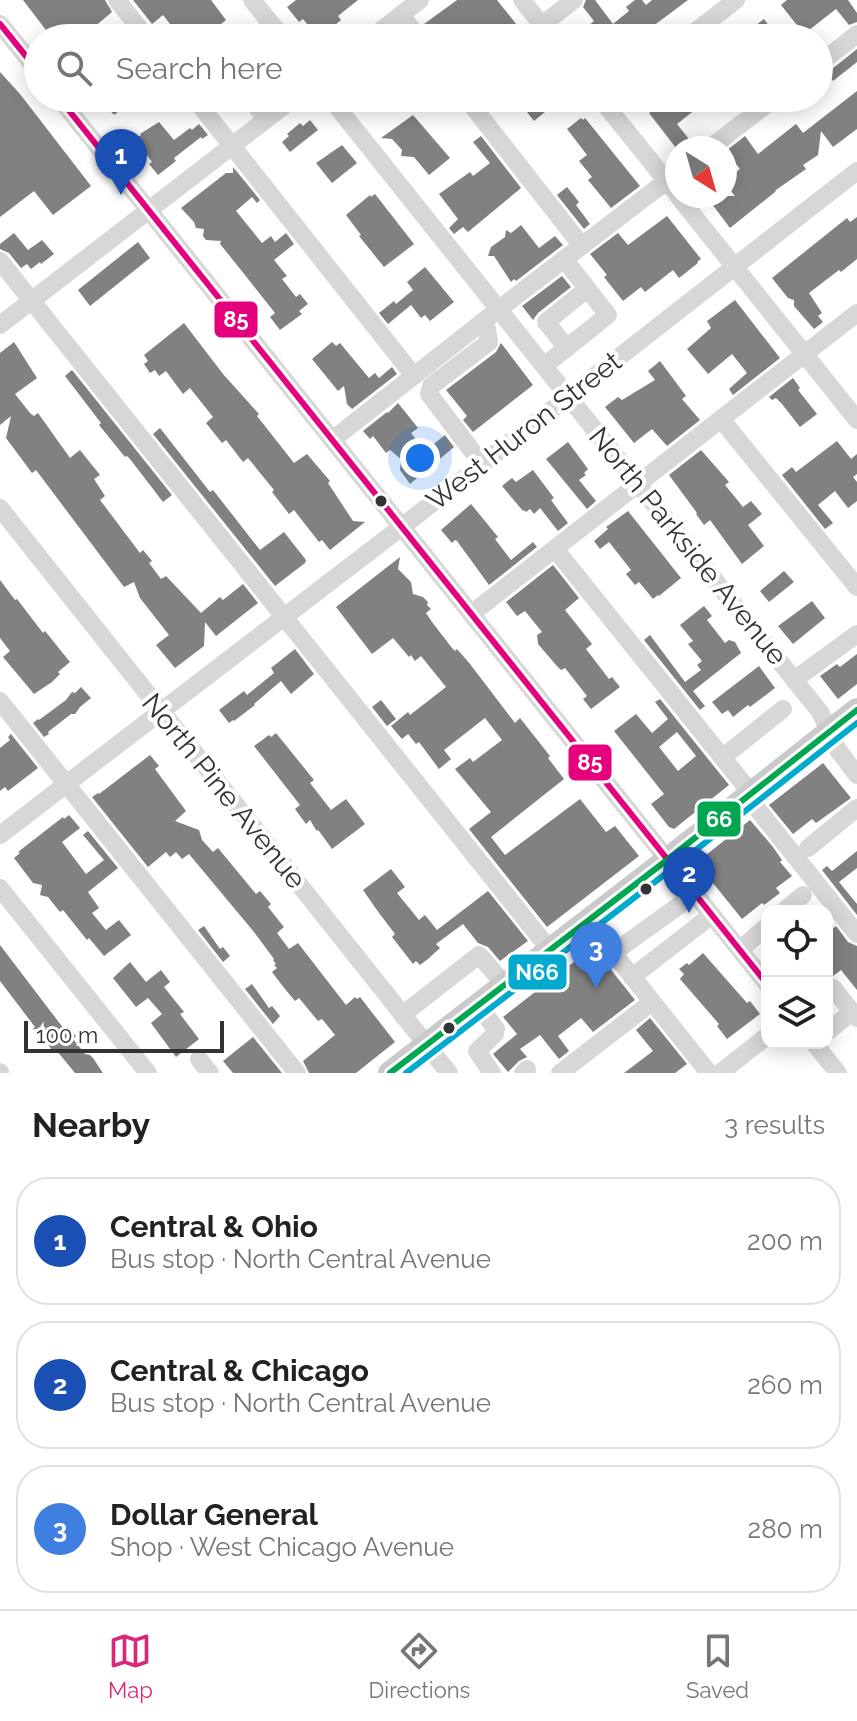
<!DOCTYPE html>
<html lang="en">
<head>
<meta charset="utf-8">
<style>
  body { margin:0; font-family:Raleway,sans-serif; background:#f2f2f2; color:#222 }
  .controls { position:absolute; right:24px; bottom:24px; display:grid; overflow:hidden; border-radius:16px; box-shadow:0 4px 20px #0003 }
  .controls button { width:72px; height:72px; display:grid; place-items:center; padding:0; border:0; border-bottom:2px solid #e0e0e0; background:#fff; color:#222; font:40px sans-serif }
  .compass { position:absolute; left:665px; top:136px; width:72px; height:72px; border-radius:50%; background:#fff; box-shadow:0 4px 20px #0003; rotate:143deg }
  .scale { position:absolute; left:24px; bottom:20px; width:200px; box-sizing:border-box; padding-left:8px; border:4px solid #333; border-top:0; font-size:22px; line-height:28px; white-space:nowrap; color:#333; -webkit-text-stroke:6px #fff; paint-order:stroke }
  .you { position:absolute; left:420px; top:458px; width:28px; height:28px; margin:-20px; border:6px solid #fff; border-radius:50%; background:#1a73e8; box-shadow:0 0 0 12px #1a73e833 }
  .badge { display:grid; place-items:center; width:52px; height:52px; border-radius:50%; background:#db2777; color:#fff; font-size:26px; font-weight:700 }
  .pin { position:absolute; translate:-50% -66px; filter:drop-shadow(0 2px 4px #0008) }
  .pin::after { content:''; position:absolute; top:42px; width:28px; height:24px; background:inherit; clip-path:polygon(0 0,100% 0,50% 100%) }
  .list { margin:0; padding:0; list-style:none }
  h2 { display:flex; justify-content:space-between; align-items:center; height:104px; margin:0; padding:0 32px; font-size:34px }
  h2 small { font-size:26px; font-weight:400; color:#767676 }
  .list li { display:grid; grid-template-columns:52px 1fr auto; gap:24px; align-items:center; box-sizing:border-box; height:128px; margin:0 16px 16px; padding:0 16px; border:2px solid #e0e0e0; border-radius:32px }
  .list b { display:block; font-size:30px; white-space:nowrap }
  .list p { margin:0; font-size:26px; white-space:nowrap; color:#767676 }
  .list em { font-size:26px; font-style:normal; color:#767676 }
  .icon { flex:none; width:44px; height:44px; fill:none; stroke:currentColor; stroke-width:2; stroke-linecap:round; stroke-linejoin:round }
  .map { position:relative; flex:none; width:857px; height:1073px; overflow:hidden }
  .search { position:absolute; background:#fff; box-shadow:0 4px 20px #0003; left:24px; right:24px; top:24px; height:88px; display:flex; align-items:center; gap:20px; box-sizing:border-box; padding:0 28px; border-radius:44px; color:#767676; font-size:30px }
  .sheet { height:536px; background:#fff }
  nav { display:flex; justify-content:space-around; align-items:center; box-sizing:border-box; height:112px; border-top:2px solid #e0e0e0; background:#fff; font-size:22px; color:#767676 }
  nav a { display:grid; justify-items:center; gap:4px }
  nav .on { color:#db2777 }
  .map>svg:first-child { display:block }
  .building { fill:#818181; fill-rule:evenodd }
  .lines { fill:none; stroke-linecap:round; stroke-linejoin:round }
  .minor { stroke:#d7d7d7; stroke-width:18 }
  .major { stroke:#cacaca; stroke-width:24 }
  .bus-1-casing { stroke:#fff; stroke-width:12 }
  .bus-2-casing { stroke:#fff; stroke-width:12 }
  .bus-3-casing { stroke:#fff; stroke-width:12 }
  .bus-1 { stroke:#e5007d; stroke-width:6 }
  .bus-2 { stroke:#00a651; stroke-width:6 }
  .bus-3 { stroke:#00a9ce; stroke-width:6 }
  .bus-dot { fill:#333; stroke:#fff; stroke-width:3 }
  .labels { text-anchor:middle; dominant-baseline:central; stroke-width:8; stroke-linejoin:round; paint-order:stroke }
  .street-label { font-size:28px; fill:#333; stroke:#fff }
  .line-badge { stroke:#fff; stroke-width:3 }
  .badge-label { font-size:22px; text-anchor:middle; font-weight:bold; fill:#fff }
</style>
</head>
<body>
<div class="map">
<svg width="857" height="1073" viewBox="0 0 857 1073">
  <rect width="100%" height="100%" fill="#fff"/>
  <!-- building -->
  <g class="building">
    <path d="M23,0H105L112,12L81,38H52Z"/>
    <path d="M133,0H211L226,20L204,38H181L163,15L152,24Z"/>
    <path d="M296,0H358L338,16L341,20L330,29L327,25L315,34L303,19L299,22L287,7Z"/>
    <path d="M457,0H497L524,34L519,38H431L424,24Z"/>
    <path d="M586,0H595L613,24L629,11L626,7L635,0H642L646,5L652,0H688L637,38H573L594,21L583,7Z"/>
    <path d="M787,0H848L857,13V22L849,25L836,9L804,34L781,5Z"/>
    <path d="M764,19L778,38H739Z"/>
    <path d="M857,49V62L833,81L827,73Z"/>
    <path d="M0,72L20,94L91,186L53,215L34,191L0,217Z"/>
    <path d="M857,91V129L833,147L821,131L818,155L803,165L806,169L776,190L775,192L730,228L706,196H735L726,185L728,183L726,180L740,169L726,151L745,136L758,154L796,124L803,133Z"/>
    <path d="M100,98H135L114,115Z"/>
    <path d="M516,98H562L534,121Z"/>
    <path d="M669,98H710L677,124L696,148H676L649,113Z"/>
    <path d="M413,115L450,158L429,175L414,157L401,156L402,150L392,139L381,138Z"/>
    <path d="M581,118L583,120L585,118L640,186L611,208L588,180L592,177L579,161L587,155L567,129Z"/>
    <path d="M310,120L318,130L290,152L282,142L289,136L287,134L300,123L303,126Z"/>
    <path d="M159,122L174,140L190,128L192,130L199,124L208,135L202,139L201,137L174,158L176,161L158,175L149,164L152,162L142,148H137L135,144L136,140L141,135L140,134Z"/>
    <path d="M481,136L521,188L468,232L463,227L454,234L449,228L458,219L439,194L470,172L473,176L490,163L473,142Z"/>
    <path d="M342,145L357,163L332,183L316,163Z"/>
    <path d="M233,167L260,200L257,203L252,197L236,211L262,243L271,236L275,242L286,233L294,244L274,260L287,276L282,279L296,297L300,294L308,304L299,311L302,314L280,330L270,317L275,313L237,265L220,244L221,241L206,240L203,236L204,229L196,228L194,222L181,208L226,173H233Z"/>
    <path d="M567,187L579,202L576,205L590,224L584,229L557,195Z"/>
    <path d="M375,194L414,244L384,267L359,236L361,235L346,215L370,195L371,197Z"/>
    <path d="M667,216L701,259L697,262L698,263L679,278L673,270L645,292L641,287L623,301L604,277L607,275L590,254L618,233L628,245Z"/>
    <path d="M857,217V259L841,272L839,270L809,293L822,313L818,316L823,322L814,329L794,306V300L788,298L772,278L847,218L850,222Z"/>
    <path d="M521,225L539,248L555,236L563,245L516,281L514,279L511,282L494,256H488L491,247L505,237L506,230L511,233Z"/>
    <path d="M14,233L28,250L42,240L54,254L41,264L40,262L31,269L27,264L21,268L9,253L0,249V244Z"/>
    <path d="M138,242L150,258L90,306L78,290Z"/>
    <path d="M425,267L454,302L430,321L425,315L421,318L411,305L388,324L379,313L394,301L396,304L413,290L407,282Z"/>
    <path d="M562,276L571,287L538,313L533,320L522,306Z"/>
    <path d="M735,300L780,358L733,395L729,389L747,373L732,354L708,374L687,349L711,328L707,321Z"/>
    <path d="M184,323L223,374L259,414L257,416L294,463L307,454L330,481L328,483L353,521L365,522L330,550L322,540L319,542L294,510L289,514L272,492L274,490L248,458L243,462L226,440L222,443L206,423L213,417L190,388L183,394L166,371L159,376L155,370L150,373L144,364L148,361L144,355Z"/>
    <path d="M14,342L37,378L15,394L30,413L34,416L38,413L70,458L80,450L100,475L94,479L105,496L100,500L140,553L143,550L152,561L149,563L161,579L166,576L201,613L220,597L223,600L243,584L258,603L216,636L205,622L204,646L175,668L156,645L169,635L140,598L134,582L124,587L36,470L32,473L6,438L11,416L0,425V353Z"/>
    <path d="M332,342L336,346L340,343L369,378L375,373L379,378L392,367L397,374L352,409L347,404L344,386L338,391L312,359Z"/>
    <path d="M501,343L533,385L473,432L463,420L467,416L446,390L496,352Z"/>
    <path d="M660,361L686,396L682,399L700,420L667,446L652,429L634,443L605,407L618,397L622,400L655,380L648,371Z"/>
    <path d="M72,370L172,495L163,502L130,459L127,456L125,457L99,425L101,423L65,376Z"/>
    <path d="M793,378L800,388L798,390L817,414L800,427L782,404L776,398L772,400L769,397Z"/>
    <path d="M398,403L418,428L411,433L425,451L445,435L454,447L410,484L400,470L401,459L390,450L386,453L373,436L370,439L363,431L387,412L388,413Z"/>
    <path d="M160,428L210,492L213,490L260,550L284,532L306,560L305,563L275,586L153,434Z"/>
    <path d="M837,441L851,459L857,454V474L853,477L857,482V501L848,508L835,491L818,505L833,523L825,529L782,475L792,467L796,472Z"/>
    <path d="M568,442L588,469L584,473L586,475L579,480L596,501L587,509L546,459Z"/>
    <path d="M701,450L729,482L725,485L743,507L751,501L762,514L748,525L764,546L742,564L710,520L704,525L696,514L697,513L669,475Z"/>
    <path d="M533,470L554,498L551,500L568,523L558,531L540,508L534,514L530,509L526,512L524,510L523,511L502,486L512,478L516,482Z"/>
    <path d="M471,504L498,537L495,539L511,560L533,542L537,547L489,585L457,541L455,540L452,543L441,530Z"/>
    <path d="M628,511L681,578L659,596L658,595L653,599L639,582L635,585L626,574L631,570L609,542L600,549L594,541L608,529L606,527Z"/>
    <path d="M400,557L398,569L411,582L413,594L423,597L428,602L427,605L431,609L426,613L432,622L452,648L455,651L457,649L470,664L515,723L520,718L550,756L548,758L564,779L491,837L505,855L580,799L606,832L615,826L639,856L547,927L469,829L491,812L455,769L470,758L473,762L502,740L485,718L444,750L451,759L439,769L419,742L416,744L408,734L402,739L391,726L408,712L410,715L446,687L421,656L415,661L411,655L409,657L393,638L372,654L336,607Z"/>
    <path d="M553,565L579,598L565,610L592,644L586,649L609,679L612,677L620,687L591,709L583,699L587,696L565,668L561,670L556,665L538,644L537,635L542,632L525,611L517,616L506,602Z"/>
    <path d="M784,571L794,582L769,602L760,591Z"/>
    <path d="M0,580L15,600L17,599L43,633L45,631L70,662L58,672L60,674L52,682L34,694L3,657L10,651L0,638Z"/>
    <path d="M812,601L825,618L793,644L778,626Z"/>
    <path d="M704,606L712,616L707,620L725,643L729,640L735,642L741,653L693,691L705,706L700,710L644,640L650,635L685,682L701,670L697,665L702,661L688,644L693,641L680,625Z"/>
    <path d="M295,649L314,674L291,694L281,681L254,704L255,705L234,721L233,720L229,723L219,710L244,691L247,695L274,673L271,668Z"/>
    <path d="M857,654V684L838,699L820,676L837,664L840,667Z"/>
    <path d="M759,666L775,688L750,707L748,705L733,717L728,710L722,714L712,702Z"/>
    <path d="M81,687L91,698L80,707L75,714H71L48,732L49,734L44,737L33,723L38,719L39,720L66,700L72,692L75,693Z"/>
    <path d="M660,699L729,785L674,829L669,827L651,804L664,794L614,731L636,714L652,733L668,719L655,702ZM677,732L696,756L678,771L659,747Z"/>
    <path d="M381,700L396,719L387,726L372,707Z"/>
    <path d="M276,733L314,780L310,783L331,810L346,799L365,824L332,849L319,831L316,830L310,820L306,824L295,809L300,805L254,746L269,735L271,737Z"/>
    <path d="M11,734L38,768L8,791L5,787L0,791V748L10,740L8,737Z"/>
    <path d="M150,755L159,766L155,769L186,811L175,821L199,830L202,840L213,852L218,848L256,894L260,891L271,904L268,907L284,927L277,933L289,949L298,943L346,1005L355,997L357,999L360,997L395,1042L356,1073H309L303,1061L335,1035L322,1019L318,1021L299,998L295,1001L285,989L272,972L277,968L274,965L276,964L273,960L274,959L254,932L189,854L182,859L176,852L170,857L166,852L148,867L92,797L98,793L99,794Z"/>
    <path d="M823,763L851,798L816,823L812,819L793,834L769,805Z"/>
    <path d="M69,815L80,828L62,842L86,874L104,860L83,835L88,831L118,868L88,892L99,908L92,913L106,930L119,920L131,935L104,956L89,938L87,940L63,910L60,912L48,897L40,895L42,885L33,883L14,858L20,853L18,852L63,817L64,819Z"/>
    <path d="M750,820L773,847L782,860L780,862L792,876L776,888L780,893L764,905L762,903L742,919L700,867L701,859Z"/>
    <path d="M857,851V868L839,882L857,904V915L822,870L827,866L832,871Z"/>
    <path d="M391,869L405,887L397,893L419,920L425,915L437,930L488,891L528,941L500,961L488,947L478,943L463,924L436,944L440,948L428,959L420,965L416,961L413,964L392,937L395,934L379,913L363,890Z"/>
    <path d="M827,920L834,928L836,926L848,942L857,946V990L841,970L833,976L827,978Z"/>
    <path d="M204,926L220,949L223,947L230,956L223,962L198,930Z"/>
    <path d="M0,945L64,1029L68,1026L76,1036L73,1039L85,1054L90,1055L93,1058L103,1073H75L57,1051L54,1053L44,1039L42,1041L33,1029L35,1027L0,981Z"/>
    <path d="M593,947L635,1000L593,1032L581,1018L558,1036L569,1051L559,1059L540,1035L520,1049L527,1057L519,1061L508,1072L493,1054L517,1034L503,1017Z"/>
    <path d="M703,953L747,1003L750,1001L760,1014L727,1039L717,1026L719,1024L680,979L684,974L679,969L687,963L689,965Z"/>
    <path d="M130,962L146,982L161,970L170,982L164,987L184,1012L180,1014L199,1039L176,1057L151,1023L162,1014L148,998L136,1007L113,978Z"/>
    <path d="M252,984L269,1008L272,1006L280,1016L273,1024L245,989Z"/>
    <path d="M650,1018L687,1064L675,1073H624L653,1051L636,1030Z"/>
    <path d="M253,1037L282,1073H233L223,1061Z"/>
  </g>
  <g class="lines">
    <!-- minor -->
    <g class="minor">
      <path d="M117,0L147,38"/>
      <path d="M252,0L283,38"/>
      <path d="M522,0L552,38"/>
      <path d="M401,15L419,38"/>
      <path d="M0,24L38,71"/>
      <path d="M542,25L574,0"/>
      <path d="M371,38L420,0"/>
      <path d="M687,38L736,0"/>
      <path d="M819,64L857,34"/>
      <path d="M59,98L767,984"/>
      <path d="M194,98L414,376"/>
      <path d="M250,98L266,119"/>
      <path d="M330,98L820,712L838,750L857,775"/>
      <path d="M466,98L582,246"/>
      <path d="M600,98L673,189"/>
      <path d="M710,148L775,98"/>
      <path d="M678,196L857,420"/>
      <path d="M0,261L550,950"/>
      <path d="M482,322L487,329L489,342L431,386L429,394L482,464"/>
      <path d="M0,325L294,98"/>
      <path d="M567,348L546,322L587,289"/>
      <path d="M544,366L608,315L564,259"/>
      <path d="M721,419L857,587"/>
      <path d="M332,440L499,309L677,173"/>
      <path d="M0,508L449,1073"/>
      <path d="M555,549L751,793"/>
      <path d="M471,614L857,313"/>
      <path d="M794,680L857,634"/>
      <path d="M0,701L297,1073"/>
      <path d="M723,757L783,709"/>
      <path d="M747,796L857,934"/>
      <path d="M0,835L417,515L857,171"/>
      <path d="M808,848L857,808"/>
      <path d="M0,888L148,1073"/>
      <path d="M784,911L803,895"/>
      <path d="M588,921L709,1073"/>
      <path d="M740,950L767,926"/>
      <path d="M613,953L695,894"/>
      <path d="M632,977L712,915"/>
      <path d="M833,988L857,1018"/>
      <path d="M478,1005L496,1029L495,1034L477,1051L492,1073"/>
      <path d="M402,1015L479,955L505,985"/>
      <path d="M827,1032L852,1012"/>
      <path d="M814,1043L838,1073"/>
      <path d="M199,1059L210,1073"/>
      <path d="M0,1072V1073"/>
      <path d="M523,1073L527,1069"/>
      <path d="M560,1073L652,1002"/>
      <path d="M720,1073L767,1036"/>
    </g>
    <!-- major -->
    <path class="major" d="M390,1073L667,860L857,710"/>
    <defs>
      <g id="bus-1">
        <path d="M0,24L38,71"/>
        <path d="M59,98L767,984"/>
      </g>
      <path id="bus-2" d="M390,1073L667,860L857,710"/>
      <path id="bus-3" d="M406,1073L673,868L857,723"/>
    </defs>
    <!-- bus-1 casing -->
    <use href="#bus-1" class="bus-1-casing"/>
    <!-- bus-2 casing -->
    <use href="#bus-2" class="bus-2-casing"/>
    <!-- bus-3 casing -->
    <use href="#bus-3" class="bus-3-casing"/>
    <!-- bus-1 -->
    <use href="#bus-1" class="bus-1"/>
    <!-- bus-2 -->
    <use href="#bus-2" class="bus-2"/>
    <!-- bus-3 -->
    <use href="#bus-3" class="bus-3"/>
  </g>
  <!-- markers -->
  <g class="bus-dot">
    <circle cx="381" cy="501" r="7"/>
    <circle cx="646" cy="889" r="7"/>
    <circle cx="449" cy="1028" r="7"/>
  </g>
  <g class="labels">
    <!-- street labels -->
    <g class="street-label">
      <text transform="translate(524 431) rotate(-38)">West Huron Street</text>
      <text transform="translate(688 546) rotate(51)">North Parkside Avenue</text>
      <text transform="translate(224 791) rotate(51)">North Pine Avenue</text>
    </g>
  </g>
  <g class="line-badge">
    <rect x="213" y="300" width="46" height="39" rx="8" fill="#e5007d"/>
    <rect x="567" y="743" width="46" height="39" rx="8" fill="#e5007d"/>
    <rect x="696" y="800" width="46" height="38" rx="8" fill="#00a651"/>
    <rect x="507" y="953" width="61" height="38" rx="8" fill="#00a9ce"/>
  </g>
  <g class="badge-label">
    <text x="236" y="327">85</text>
    <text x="590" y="770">85</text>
    <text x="719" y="827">66</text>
    <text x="537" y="980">N66</text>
  </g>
</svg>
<div class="controls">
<button><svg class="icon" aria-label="locate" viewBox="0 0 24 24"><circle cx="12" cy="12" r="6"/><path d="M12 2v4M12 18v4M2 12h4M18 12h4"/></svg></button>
<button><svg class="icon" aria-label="layers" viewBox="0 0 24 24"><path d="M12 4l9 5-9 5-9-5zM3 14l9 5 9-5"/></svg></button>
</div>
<svg class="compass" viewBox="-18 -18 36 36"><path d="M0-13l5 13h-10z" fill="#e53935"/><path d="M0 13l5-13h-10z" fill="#767676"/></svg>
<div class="scale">100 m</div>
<div class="you"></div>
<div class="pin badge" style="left:121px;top:195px;background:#1a4fb4">1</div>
<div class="pin badge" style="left:689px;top:913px;background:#1a4fb4">2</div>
<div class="pin badge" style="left:596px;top:988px;background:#3f7fe0">3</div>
<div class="search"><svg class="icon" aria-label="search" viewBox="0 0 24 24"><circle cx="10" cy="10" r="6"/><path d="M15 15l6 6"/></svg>Search here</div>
</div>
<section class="sheet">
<h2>Nearby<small>3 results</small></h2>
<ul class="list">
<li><span class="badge" style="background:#1a4fb4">1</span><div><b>Central &amp; Ohio</b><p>Bus stop · North Central Avenue</p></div><em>200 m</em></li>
<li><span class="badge" style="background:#1a4fb4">2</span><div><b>Central &amp; Chicago</b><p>Bus stop · North Central Avenue</p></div><em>260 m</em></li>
<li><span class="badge" style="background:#3f7fe0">3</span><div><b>Dollar General</b><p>Shop · West Chicago Avenue</p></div><em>280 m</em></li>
</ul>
</section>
<nav>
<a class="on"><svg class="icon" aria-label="map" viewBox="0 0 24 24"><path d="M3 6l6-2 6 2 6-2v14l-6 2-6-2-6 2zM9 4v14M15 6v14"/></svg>Map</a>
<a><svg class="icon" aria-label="directions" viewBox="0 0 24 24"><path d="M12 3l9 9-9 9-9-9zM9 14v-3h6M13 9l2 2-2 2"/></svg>Directions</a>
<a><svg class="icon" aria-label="saved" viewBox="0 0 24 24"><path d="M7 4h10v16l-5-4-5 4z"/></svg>Saved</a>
</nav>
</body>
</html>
